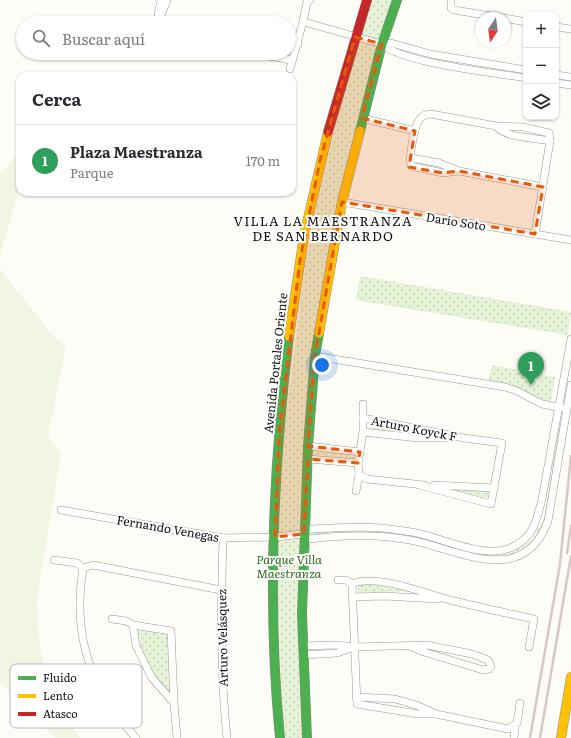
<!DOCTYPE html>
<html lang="es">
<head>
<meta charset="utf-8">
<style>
  body { margin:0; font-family:Literata,serif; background:#f7f7f7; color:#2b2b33 }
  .controls { position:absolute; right:12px; top:12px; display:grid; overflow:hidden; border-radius:8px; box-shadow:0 1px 3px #0004 }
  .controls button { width:36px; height:36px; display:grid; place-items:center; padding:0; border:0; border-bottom:1px solid #e1e1e2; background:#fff; color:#2b2b33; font:20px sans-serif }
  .compass { position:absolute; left:475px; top:12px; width:36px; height:36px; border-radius:50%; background:#fff; box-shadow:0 1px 3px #0004; rotate:193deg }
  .you { position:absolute; left:322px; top:365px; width:14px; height:14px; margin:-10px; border:3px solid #fff; border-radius:50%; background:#1a73e8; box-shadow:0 0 0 6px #1a73e833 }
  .badge { display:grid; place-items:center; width:26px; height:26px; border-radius:50%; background:#7c3aed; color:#fff; font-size:13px; font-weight:700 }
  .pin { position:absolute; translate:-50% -33px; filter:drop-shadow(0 1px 2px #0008) }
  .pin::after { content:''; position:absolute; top:21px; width:14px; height:12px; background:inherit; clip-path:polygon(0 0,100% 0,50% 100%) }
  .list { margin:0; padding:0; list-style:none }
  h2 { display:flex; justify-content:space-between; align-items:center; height:52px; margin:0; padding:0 16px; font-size:17px }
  h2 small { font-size:13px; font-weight:400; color:#7c7c81 }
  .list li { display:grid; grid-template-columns:26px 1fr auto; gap:12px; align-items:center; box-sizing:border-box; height:72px; padding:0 16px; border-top:1px solid #e1e1e2 }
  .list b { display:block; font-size:15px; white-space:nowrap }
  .list p { margin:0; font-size:13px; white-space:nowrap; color:#7c7c81 }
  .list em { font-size:13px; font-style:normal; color:#7c7c81 }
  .icon { flex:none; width:22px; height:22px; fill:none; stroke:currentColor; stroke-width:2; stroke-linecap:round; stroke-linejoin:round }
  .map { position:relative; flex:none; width:571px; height:738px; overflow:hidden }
  .search { position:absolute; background:#fff; box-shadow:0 1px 3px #0004; left:16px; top:16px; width:280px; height:44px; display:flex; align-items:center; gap:10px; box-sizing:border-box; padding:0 14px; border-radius:22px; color:#7c7c81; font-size:15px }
  .panel { position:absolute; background:#fff; box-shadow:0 1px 3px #0004; left:16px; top:72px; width:280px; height:124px; border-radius:12px }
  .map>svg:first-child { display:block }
  .grass { fill:url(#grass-dots) }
  .pitch { fill:#f0f6e1 }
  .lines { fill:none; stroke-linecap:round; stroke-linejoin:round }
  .street-casing { stroke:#979795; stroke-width:8 }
  .fast-casing { stroke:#8e8d8b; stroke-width:10 }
  .slow-casing { stroke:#8e8d8b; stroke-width:10 }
  .jam-casing { stroke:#8e8d8b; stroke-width:10 }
  .street { stroke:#fffffe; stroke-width:7 }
  .fast { stroke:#4caf50; stroke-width:9 }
  .slow { stroke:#ffc107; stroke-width:9 }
  .jam { stroke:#c62828; stroke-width:9 }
  .rail { stroke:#d9c6c7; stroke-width:2.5 }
  .marked { fill:#e8590c; fill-opacity:0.2; stroke:#e8590c; stroke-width:3; stroke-dasharray:8 5; stroke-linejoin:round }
  .labels { text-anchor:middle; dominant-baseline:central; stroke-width:4; stroke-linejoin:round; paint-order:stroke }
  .street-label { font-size:12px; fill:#111; stroke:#fff }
  .park-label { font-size:12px; font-style:italic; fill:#2f6b1f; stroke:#fff }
  .neighbourhood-label { font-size:13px; letter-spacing:1px; fill:#111; stroke:#fff }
  .key { fill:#fff; stroke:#b8b8b8; stroke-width:1 }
  .key-label { font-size:11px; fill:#111 }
</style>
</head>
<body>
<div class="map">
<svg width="571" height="738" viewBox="0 0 571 738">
  <defs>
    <pattern id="grass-dots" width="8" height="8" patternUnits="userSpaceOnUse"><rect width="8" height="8" fill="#e7f3d7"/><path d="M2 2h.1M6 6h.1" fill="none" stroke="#c5cfb8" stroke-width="1.8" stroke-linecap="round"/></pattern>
  </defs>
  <rect width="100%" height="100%" fill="#fdfcf7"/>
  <!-- grass -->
  <g class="grass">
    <path d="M371,0H395L364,95L348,157L325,272L308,407L306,738H284L276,571L280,466L285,424L306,259L317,204L341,102Z"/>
    <path d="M360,276L571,312L568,335L356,300Z"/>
    <path d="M492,365L555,377L551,401L543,402L505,384L488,382Z"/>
    <path d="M560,421L564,422L547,519L538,538L510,556L484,557L408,537L312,536L311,533L355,531L387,532L418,537L485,554H508L532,540L544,518Z"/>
    <path d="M371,423L428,435L370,431Z"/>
    <path d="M314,450L355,453L354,459L313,455Z"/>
    <path d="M445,489L489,491L486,501Z"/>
    <path d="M358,583L426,592H358Z"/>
    <path d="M136,629L167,635L170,694C153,675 141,655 136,629Z"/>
  </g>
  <!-- pitch -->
  <g class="pitch">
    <path d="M18,154L20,155V186L0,255V175Z"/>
    <path d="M0,269L49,331L66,347L48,436L61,455L37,596C36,647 48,697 80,738H56L0,682Z"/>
  </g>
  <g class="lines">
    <defs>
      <g id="street">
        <path d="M451,0V8L454,10L503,18"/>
        <path d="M158,14L161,0"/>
        <path d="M505,18L526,22"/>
        <path d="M304,22L382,44L391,43L430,54L526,70"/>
        <path d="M158,23L167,0"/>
        <path d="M556,27L571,29"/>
        <path d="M382,44C401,63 496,73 526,78"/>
        <path d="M289,45L298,44"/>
        <path d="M252,53L291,60"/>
        <path d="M290,69C296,47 303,25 307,2L310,0"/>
        <path d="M556,75L571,77"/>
        <path d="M556,83L571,85"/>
        <path d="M362,118L415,131"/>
        <path d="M496,126C505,138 537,138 550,141"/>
        <path d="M411,158L439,163L459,171L543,187"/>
        <path d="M459,171L443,173L411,166C409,157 414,125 420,119C423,115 427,114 431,114L496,126L523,127L549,133L550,141L535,234"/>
        <path d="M342,202L571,240"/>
        <path d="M315,356L505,387L515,390L542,404L563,408"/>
        <path d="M363,404V432L358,463L359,475L367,479L424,485"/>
        <path d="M363,418L464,438L502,443L491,504L419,485"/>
        <path d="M363,432L418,438H450"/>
        <path d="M308,446L360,452"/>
        <path d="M308,459L358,463"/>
        <path d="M434,485L494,488"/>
        <path d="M356,491L359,475"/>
        <path d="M61,510L223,538L275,537L304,534L309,529C338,528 368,525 397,530C405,531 414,532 421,534C455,542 502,569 530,533C537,523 539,510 542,499L571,339"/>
        <path d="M304,534L309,539C341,535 378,534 410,540C458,549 523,589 548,521L571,385"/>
        <path d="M223,538C221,604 220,672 227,738"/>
        <path d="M54,560L77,563L83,568"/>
        <path d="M83,568C72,635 90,689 136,738"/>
        <path d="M83,568L93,565L221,590"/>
        <path d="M338,580H346L352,584"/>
        <path d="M352,584C376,573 426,594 450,600C478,607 506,613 534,619L529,647"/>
        <path d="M352,584L357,704L418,714H436"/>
        <path d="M352,597L384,596L438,599"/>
        <path d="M112,619L126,621L133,625"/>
        <path d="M303,646L336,645L355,647L427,645L472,654L488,660L491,666L489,669L483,670L421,651L410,646"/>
        <path d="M303,655L337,653L354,647"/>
        <path d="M356,697L395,699L416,705L436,714L508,729L517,723L520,703"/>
        <path d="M174,703L152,678L136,646L133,625L171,631L174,703L177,738"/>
        <path d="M514,738L515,726"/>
      </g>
      <g id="fast">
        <path d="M360,131L382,44L397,0"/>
        <path d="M280,738C267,605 273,468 289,336"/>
        <path d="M307,738L302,614L308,446L315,356L319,333"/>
      </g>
      <g id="slow">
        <path d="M319,333L342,202L360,131"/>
        <path d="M289,336L304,236L328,132"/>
        <path d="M561,738L571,677"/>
      </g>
      <path id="jam" d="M328,132L367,0"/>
    </defs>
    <!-- street casing -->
    <use href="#street" class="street-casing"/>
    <!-- fast casing -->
    <use href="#fast" class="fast-casing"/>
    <!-- slow casing -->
    <use href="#slow" class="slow-casing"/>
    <!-- jam casing -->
    <use href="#jam" class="jam-casing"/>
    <!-- street -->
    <use href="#street" class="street"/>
    <!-- fast -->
    <use href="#fast" class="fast"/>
    <!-- slow -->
    <use href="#slow" class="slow"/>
    <!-- jam -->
    <use href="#jam" class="jam"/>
    <!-- rail -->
    <g class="rail">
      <path d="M567,553L571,526"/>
      <path d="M530,738L560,564L571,456"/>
      <path d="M540,738L571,556"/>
    </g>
  </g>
  <!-- marked area -->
  <path class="marked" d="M355,37L382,44L362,118L415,131L409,167L443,173L459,171L543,187L535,234L342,202L315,356L308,446L360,452L358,463L308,459L304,534L275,537L279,434L300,260L320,160Z"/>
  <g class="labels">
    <!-- street labels -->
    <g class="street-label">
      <text transform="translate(456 221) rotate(9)">Darío Soto</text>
      <text transform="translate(275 363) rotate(-84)">Avenida Portales Oriente</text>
      <text transform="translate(414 428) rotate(11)">Arturo Koyck F</text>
      <text transform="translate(168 528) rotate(10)">Fernando Venegas</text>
      <text transform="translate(222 638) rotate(-91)">Arturo Velásquez</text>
    </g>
    <!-- park labels -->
    <g class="park-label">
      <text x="289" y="559">Parque Villa<tspan x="289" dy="14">Maestranza</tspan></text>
    </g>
    <!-- neighbourhood labels -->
    <g class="neighbourhood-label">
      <text x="323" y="220">VILLA LA MAESTRANZA<tspan x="323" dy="15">DE SAN BERNARDO</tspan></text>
    </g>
  </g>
  <!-- legend -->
  <rect x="10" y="664" width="132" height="64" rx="6" class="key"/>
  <rect x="18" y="676" width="18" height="4" fill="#4caf50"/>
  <rect x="18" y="694" width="18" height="4" fill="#ffc107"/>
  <rect x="18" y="712" width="18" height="4" fill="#c62828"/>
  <g class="key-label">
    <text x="43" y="682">Fluido</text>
    <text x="43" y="700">Lento</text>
    <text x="43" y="718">Atasco</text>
  </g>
</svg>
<div class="controls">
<button>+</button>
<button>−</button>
<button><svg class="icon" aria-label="layers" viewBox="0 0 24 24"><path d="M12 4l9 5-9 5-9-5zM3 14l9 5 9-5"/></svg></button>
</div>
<svg class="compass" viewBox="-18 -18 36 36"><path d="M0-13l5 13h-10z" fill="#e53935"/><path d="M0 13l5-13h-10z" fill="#7c7c81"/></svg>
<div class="you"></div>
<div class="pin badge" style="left:531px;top:385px;background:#2e9e5b">1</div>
<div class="search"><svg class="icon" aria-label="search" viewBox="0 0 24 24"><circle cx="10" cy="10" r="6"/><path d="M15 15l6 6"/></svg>Buscar aquí</div>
<section class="panel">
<h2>Cerca<small></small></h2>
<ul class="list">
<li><span class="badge" style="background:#2e9e5b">1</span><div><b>Plaza Maestranza</b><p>Parque</p></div><em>170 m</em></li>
</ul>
</section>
</div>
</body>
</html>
